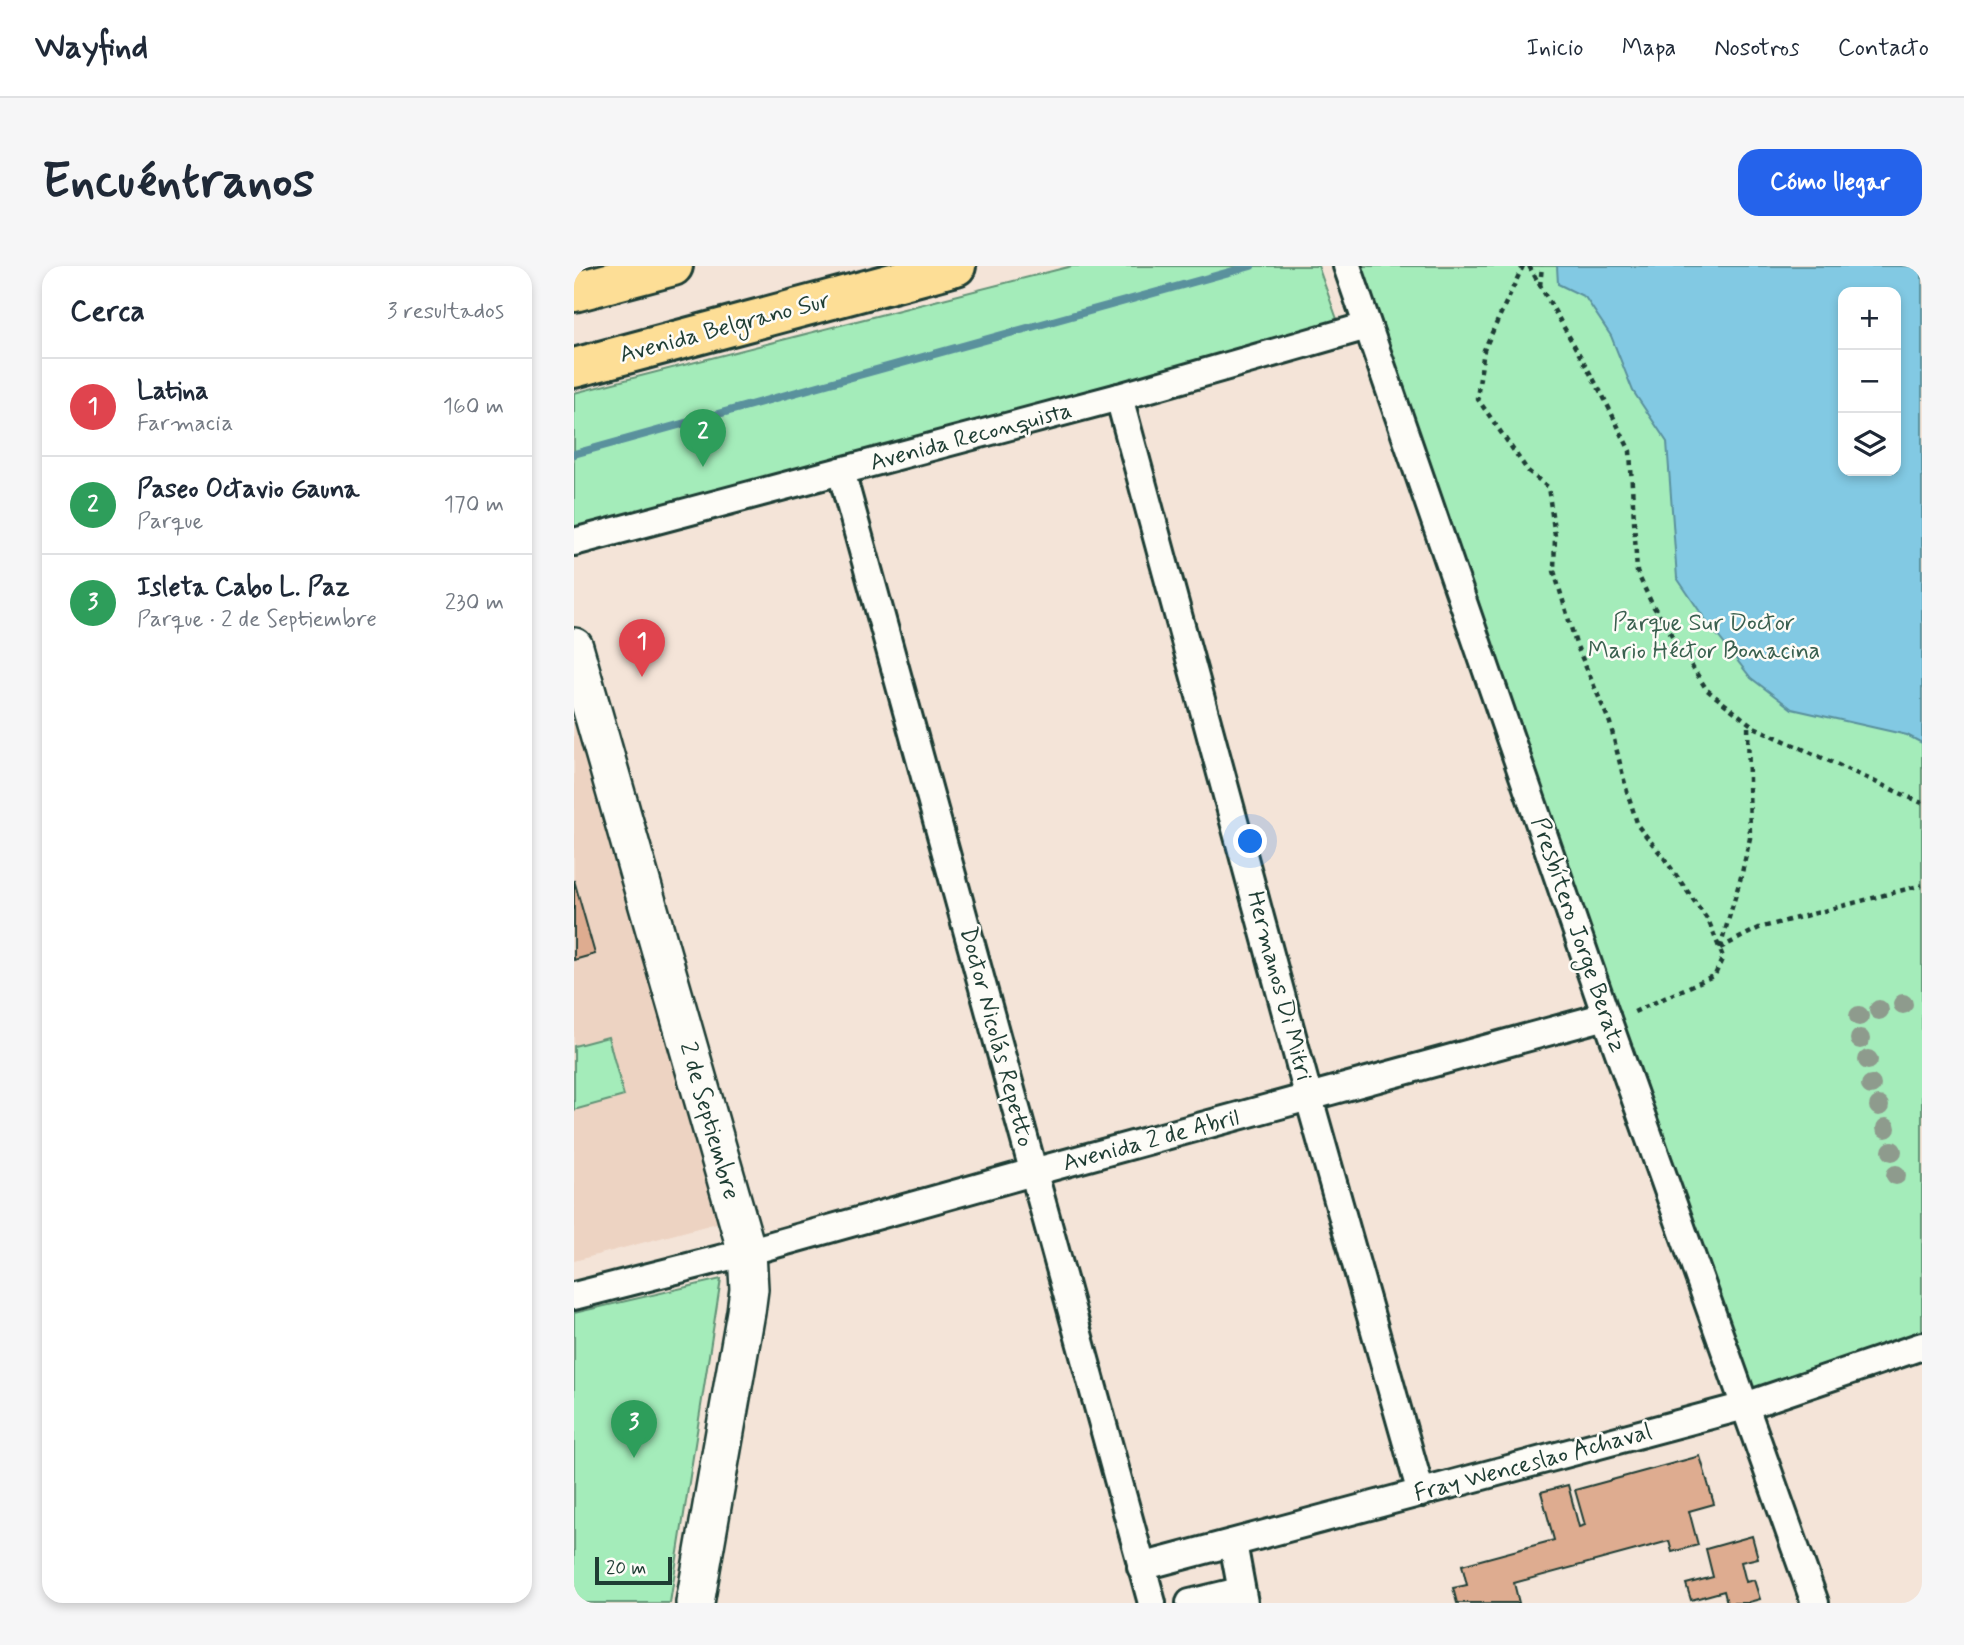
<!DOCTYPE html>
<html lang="es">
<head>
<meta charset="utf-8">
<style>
  body { margin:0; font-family:Mynerve,sans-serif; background:#f6f6f7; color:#1f2937 }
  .controls { position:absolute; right:21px; top:21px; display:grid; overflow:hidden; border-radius:14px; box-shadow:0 4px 10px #0003 }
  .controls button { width:63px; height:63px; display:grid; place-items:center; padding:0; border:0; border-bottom:2px solid #e0e1e3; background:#fff; color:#1f2937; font:35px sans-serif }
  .scale { position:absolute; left:21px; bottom:18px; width:77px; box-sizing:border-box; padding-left:7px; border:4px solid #1f3d34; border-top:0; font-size:19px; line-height:24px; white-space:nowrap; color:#1f3d34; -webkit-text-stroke:5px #fdfcf7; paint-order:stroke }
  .you { position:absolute; left:677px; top:576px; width:24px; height:24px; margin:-18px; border:5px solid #fff; border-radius:50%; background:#1a73e8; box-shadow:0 0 0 10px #1a73e833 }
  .badge { display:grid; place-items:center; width:46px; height:46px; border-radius:50%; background:#2563eb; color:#fff; font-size:23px; font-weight:700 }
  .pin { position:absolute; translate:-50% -58px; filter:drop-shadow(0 2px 4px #0008) }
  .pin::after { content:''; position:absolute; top:37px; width:24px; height:21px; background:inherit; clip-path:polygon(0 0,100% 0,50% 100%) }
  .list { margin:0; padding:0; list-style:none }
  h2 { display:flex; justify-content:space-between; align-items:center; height:91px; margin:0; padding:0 28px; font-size:30px }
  h2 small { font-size:23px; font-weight:400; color:#747a83 }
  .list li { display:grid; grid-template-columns:46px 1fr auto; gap:21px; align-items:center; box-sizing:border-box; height:98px; padding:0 28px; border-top:2px solid #e0e1e3 }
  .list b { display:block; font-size:26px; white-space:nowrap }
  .list p { margin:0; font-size:23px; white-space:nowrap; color:#747a83 }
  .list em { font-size:23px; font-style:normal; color:#747a83 }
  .icon { flex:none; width:38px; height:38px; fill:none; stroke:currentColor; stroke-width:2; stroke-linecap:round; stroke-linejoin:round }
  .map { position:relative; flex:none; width:1348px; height:1337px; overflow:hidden; border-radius:21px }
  header { display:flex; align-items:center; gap:42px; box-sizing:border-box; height:98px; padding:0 35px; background:#fff; border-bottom:2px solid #e0e1e3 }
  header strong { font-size:33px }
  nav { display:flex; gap:38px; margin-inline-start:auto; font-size:24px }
  .intro { display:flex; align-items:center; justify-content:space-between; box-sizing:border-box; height:168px; padding:0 42px }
  h1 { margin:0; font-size:49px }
  .button { padding:18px 32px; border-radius:21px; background:#2563eb; color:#fff; font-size:24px; font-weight:700 }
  main { display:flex; gap:42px; padding:0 42px }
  aside { flex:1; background:#fff; border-radius:21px; box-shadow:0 4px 10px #0003 }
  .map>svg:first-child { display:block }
  .built { fill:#edd3c2 }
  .green { fill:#a4ecba; stroke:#629477; stroke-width:2; fill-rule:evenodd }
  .water { fill:#82c9e3; stroke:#5a919d; stroke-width:2; fill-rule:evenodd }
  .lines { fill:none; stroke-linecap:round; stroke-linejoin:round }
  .stream { stroke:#5a919d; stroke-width:8 }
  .building { fill:#deac90; stroke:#1f3d34; stroke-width:2 }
  .street-casing { stroke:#1f3d34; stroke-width:32 }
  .secondary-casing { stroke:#1f3d34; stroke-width:42 }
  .highway-casing { stroke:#1f3d34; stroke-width:44 }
  .path { stroke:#1f3d34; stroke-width:4.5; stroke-dasharray:5 5; stroke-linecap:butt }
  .street { stroke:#fdfcf7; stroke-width:26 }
  .secondary { stroke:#fdfcf7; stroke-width:37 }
  .highway { stroke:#fdde96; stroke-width:38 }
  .tree { fill:#8e9b8d }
  .labels { text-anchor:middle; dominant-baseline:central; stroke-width:5; stroke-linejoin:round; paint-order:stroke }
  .street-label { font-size:24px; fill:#1f3d34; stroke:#fdfcf7 }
  .park-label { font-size:24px; fill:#3a604f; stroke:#fdfcf7 }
</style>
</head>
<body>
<header>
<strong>Wayfind</strong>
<nav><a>Inicio</a><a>Mapa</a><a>Nosotros</a><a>Contacto</a></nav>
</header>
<div class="intro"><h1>Encuéntranos</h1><a class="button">Cómo llegar</a></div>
<main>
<aside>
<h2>Cerca<small>3 resultados</small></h2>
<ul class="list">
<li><span class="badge" style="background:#e0444e">1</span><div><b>Latina</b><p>Farmacia</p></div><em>160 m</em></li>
<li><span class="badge" style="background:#2e9e5b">2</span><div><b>Paseo Octavio Gauna</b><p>Parque</p></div><em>170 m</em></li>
<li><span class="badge" style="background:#2e9e5b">3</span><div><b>Isleta Cabo L. Paz</b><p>Parque · 2 de Septiembre</p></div><em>230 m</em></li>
</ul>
</aside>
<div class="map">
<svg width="1348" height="1337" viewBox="0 0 1348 1337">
  <rect width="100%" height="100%" fill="#f4e4d8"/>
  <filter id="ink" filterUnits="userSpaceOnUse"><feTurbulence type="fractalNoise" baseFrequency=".0143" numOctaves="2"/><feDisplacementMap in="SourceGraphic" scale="14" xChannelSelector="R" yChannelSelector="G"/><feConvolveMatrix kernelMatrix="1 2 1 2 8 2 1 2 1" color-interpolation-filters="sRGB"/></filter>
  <g filter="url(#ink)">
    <!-- built -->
    <path class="built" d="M0,424L150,955L0,995Z"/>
    <!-- green -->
    <g class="green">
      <path d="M498,0H744L764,56L0,276V127Z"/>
      <path d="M773,0H1348V1080L1171,1140ZM1269,26H1322V205H1269Z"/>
      <path d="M34,771L50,830L0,844V780Z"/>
      <path d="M147,1013L96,1337H0V1047Z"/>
    </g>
    <!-- water -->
    <path class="water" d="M983,0H1348V477L1333,469L1218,443L1177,412L1133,356L1103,312L1093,176L1059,125L1037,70L1011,31L984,18ZM1269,26H1322V205H1269Z"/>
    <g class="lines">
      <!-- stream -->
      <path class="stream" d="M0,188L677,0"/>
    </g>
    <!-- building -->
    <g class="building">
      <path d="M0,614L21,688L0,694Z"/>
      <path d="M1126,1190L1140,1238L1115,1245L1124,1279L1098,1286L1095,1275L940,1317L945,1337H883L879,1322L893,1319L888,1299L980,1274L967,1226L994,1219L1005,1261L1011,1259L1001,1224Z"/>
      <path d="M1178,1270L1184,1292L1167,1296L1172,1316L1180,1314L1186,1333L1175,1336V1337H1153L1150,1325L1117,1334L1112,1318L1139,1311L1132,1283Z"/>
    </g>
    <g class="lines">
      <defs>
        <g id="street">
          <path d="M773,0L1032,750L1241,1337"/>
          <path d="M545,131L735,832L847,1227"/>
          <path d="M267,205L578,1337"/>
          <path d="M0,276L545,131L793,60"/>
          <path d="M0,1030L173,986L459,906L1032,750"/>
          <path d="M659,1277L670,1337"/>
          <path d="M567,1301L1171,1140L1348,1080"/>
          <path d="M616,1337L666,1325"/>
        </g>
        <path id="secondary" d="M0,381L173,986L175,1023L172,1046L121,1337"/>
        <g id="highway">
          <path d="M0,26L99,0"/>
          <path d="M0,102L382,0"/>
        </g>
      </defs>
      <!-- street casing -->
      <use href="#street" class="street-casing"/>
      <!-- secondary casing -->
      <use href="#secondary" class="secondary-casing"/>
      <!-- highway casing -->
      <use href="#highway" class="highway-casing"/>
      <!-- path -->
      <g class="path">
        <path d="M949,0L910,84L903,132L954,205L974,221L981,270L980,305L1002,378L1036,457L1052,522L1064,560L1090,592L1135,656L1149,691L1141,709L1058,747"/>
        <path d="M955,0L1029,130L1056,185L1063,306L1078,338L1133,424L1180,461L1348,537"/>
        <path d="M966,20L968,0"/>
        <path d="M1146,682L1167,611L1176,572L1174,457"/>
        <path d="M1146,682L1185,662L1348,619"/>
      </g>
      <!-- street -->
      <use href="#street" class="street"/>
      <!-- secondary -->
      <use href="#secondary" class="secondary"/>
      <!-- highway -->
      <use href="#highway" class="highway"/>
    </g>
    <!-- trees -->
    <g class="tree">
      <circle cx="1329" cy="738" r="10"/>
      <circle cx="1305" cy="744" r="10"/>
      <circle cx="1285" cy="750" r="10"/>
      <circle cx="1286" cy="773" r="10"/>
      <circle cx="1294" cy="794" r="10"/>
      <circle cx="1297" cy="819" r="10"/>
      <circle cx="1305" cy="840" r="10"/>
      <circle cx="1312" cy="862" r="10"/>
      <circle cx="1318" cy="885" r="10"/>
      <circle cx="1322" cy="909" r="10"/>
    </g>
  </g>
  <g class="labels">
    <!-- street labels -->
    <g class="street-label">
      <text transform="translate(151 62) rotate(-15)">Avenida Belgrano Sur</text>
      <text transform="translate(397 171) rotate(-15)">Avenida Reconquista</text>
      <text transform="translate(1004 669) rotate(71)">Presbítero Jorge Beratz</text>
      <text transform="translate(705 720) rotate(75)">Hermanos Di Mitri</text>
      <text transform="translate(422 771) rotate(75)">Doctor Nicolás Repetto</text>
      <text transform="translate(135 855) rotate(74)">2 de Septiembre</text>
      <text transform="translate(577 875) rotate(-15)">Avenida 2 de Abril</text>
      <text transform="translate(959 1197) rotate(-15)">Fray Wenceslao Achaval</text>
    </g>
    <!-- park labels -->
    <g class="park-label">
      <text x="1130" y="357">Parque Sur Doctor<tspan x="1130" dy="28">Mario Héctor Bonacina</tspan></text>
    </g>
  </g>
</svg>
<div class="controls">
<button>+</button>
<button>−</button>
<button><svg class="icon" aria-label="layers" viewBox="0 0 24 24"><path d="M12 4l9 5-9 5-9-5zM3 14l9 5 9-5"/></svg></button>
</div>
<div class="scale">20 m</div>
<div class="you"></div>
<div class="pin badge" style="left:68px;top:411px;background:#e0444e">1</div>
<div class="pin badge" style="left:129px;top:201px;background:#2e9e5b">2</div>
<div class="pin badge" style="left:60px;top:1192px;background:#2e9e5b">3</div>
</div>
</main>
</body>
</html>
